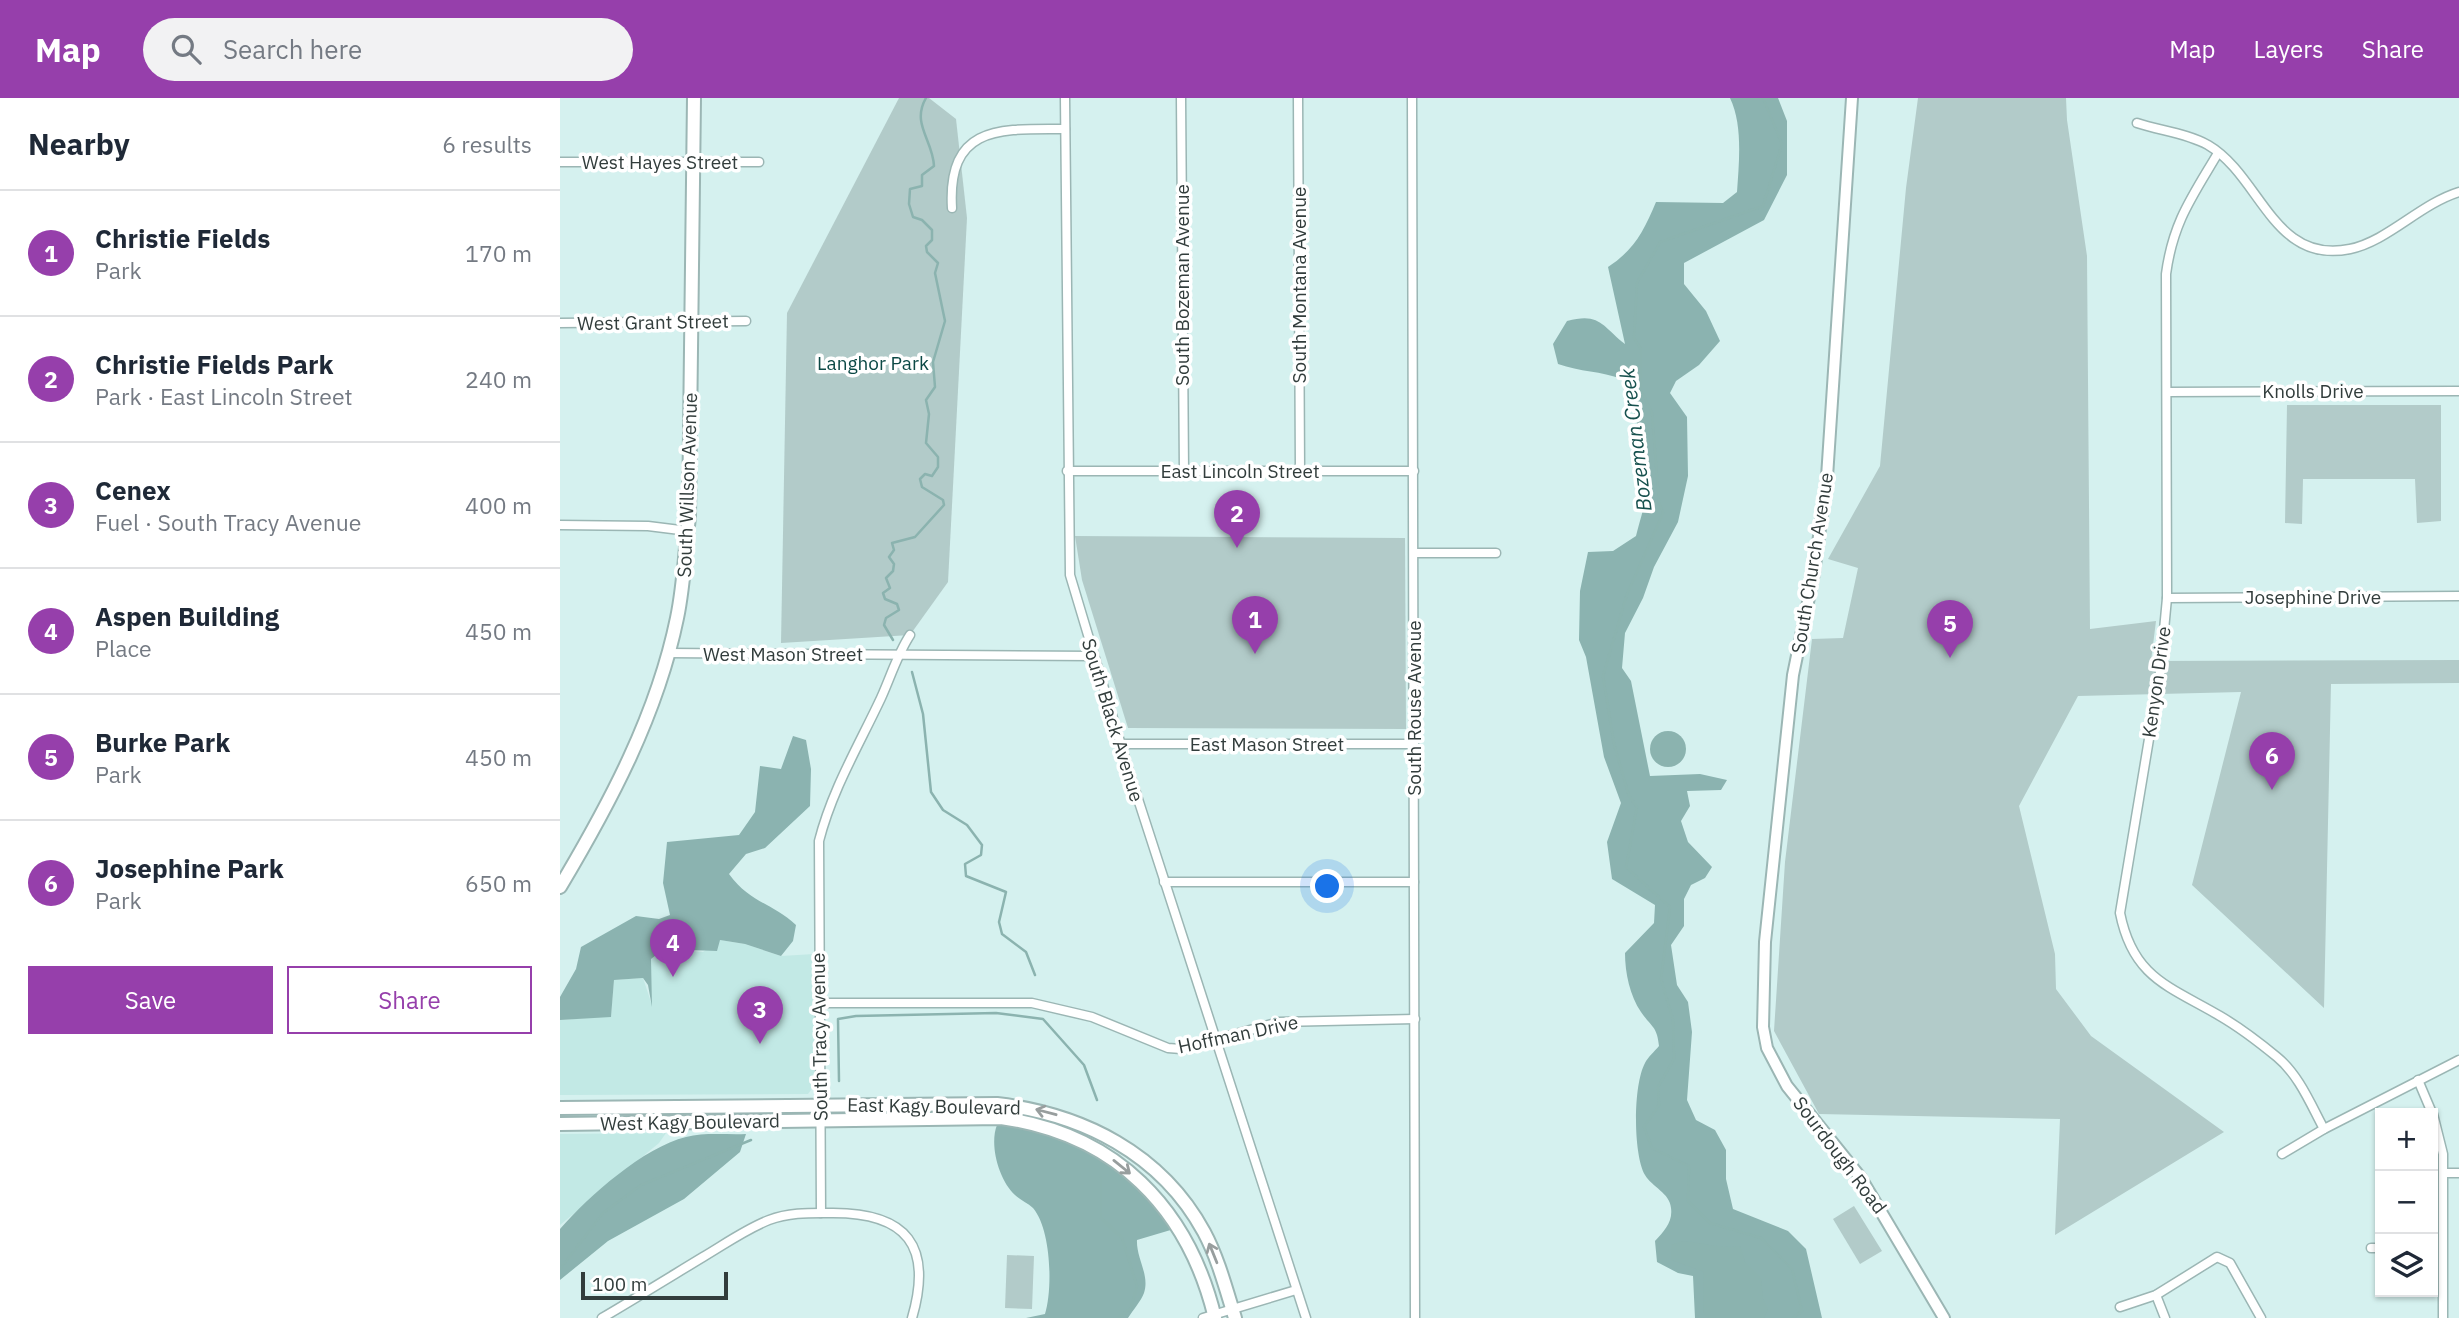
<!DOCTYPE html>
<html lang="en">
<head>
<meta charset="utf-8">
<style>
  body { margin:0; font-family:"IBM Plex Sans",sans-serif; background:#f2f2f3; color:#1f2937 }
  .controls { position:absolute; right:21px; bottom:21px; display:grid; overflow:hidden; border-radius:0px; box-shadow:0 2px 5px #0004 }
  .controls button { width:63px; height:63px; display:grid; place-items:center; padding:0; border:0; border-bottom:2px solid #e0e1e3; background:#fff; color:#1f2937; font:35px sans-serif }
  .scale { position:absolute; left:21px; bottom:18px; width:147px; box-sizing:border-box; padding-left:7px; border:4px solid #323d3c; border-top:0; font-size:19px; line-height:24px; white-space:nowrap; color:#323d3c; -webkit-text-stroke:5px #fff; paint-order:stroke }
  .you { position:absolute; left:768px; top:789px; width:24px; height:24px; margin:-18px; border:5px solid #fff; border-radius:50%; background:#1a73e8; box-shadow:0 0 0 10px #1a73e833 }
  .badge { display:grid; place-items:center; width:46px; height:46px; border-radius:50%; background:#963fab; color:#fff; font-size:23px; font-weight:700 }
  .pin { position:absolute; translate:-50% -58px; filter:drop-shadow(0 2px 4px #0008) }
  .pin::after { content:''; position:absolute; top:37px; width:24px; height:21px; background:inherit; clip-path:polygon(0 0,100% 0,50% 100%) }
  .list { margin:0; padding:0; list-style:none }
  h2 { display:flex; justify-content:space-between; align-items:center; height:91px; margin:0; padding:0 28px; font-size:30px }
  h2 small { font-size:23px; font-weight:400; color:#747a83 }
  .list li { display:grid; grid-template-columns:46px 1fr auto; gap:21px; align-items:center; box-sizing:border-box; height:126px; padding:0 28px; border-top:2px solid #e0e1e3 }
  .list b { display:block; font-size:26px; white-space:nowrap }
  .list p { margin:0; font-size:23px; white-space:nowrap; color:#747a83 }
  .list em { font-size:23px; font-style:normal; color:#747a83 }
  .actions { display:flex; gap:14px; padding:21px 28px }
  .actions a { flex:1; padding:16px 0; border:2px solid #963fab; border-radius:0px; text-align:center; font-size:24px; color:#963fab }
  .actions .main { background:#963fab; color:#fff }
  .icon { flex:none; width:38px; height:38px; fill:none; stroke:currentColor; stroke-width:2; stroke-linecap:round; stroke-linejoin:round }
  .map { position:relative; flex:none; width:1899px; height:1220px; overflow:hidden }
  header { display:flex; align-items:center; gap:42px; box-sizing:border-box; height:98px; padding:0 35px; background:#963fab; color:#fff }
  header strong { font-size:33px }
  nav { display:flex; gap:38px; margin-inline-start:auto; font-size:24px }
  .search { width:490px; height:63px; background:#f2f2f3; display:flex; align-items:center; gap:18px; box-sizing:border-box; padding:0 24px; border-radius:38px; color:#747a83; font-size:26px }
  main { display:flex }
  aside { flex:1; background:#fff }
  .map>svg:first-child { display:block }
  .built { fill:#c2e9e5 }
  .green { fill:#b2cbc9 }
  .forest { fill:#8bb3b0 }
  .water { fill:#8bb3af }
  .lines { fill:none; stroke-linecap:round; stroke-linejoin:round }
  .stream { stroke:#8bb3af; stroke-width:2.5 }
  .minor-casing { stroke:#9bb6b4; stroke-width:11 }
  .tertiary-casing { stroke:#9bb6b4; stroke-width:14 }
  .secondary-casing { stroke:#9bb6b4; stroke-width:16 }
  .minor { stroke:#fff; stroke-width:8 }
  .tertiary { stroke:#fff; stroke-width:10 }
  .secondary { stroke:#fff; stroke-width:12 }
  .oneway { stroke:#989e9e }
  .labels { text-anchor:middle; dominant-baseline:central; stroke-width:7; stroke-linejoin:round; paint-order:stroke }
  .street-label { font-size:19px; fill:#323d3c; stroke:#fff }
  .park-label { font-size:19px; fill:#0c4946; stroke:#fff }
  .water-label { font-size:21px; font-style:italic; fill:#17514e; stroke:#fff }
</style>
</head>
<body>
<header>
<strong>Map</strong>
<div class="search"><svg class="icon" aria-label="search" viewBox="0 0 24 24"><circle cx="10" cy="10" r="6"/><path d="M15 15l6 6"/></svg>Search here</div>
<nav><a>Map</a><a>Layers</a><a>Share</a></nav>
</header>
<main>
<aside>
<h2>Nearby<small>6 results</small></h2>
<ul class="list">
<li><span class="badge">1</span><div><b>Christie Fields</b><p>Park</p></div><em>170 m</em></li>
<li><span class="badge">2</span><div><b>Christie Fields Park</b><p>Park · East Lincoln Street</p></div><em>240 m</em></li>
<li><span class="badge">3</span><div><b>Cenex</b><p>Fuel · South Tracy Avenue</p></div><em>400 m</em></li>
<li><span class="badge">4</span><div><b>Aspen Building</b><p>Place</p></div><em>450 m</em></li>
<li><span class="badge">5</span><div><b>Burke Park</b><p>Park</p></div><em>450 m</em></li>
<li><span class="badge">6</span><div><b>Josephine Park</b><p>Park</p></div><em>650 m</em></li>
</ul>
<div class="actions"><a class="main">Save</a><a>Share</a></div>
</aside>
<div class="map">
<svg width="1899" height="1220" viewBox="0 0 1899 1220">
  <rect width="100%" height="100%" fill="#d5f1ef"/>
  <!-- built -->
  <g class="built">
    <path d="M160,842L185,846L221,858L254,856V988L248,996L0,997V922L51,918L54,882L83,880L91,904V861L104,851L143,854Z"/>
    <path d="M106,1035L99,1045L0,1127V1036Z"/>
  </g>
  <!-- green -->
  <g class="green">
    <path d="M339,0H369L396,21L407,120L388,484L350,537L221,545L227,215Z"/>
    <path d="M1358,0H1506L1507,22L1527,158L1530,531L1596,523L1591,563L1899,562V585L1771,586L1764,910L1632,787L1681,594L1518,598L1459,708L1495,856L1496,891L1531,938L1664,1034L1495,1137L1500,1021L1259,1016L1214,933L1225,764L1252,541L1283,540L1298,470L1268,461L1320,368L1346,90Z"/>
    <path d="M1727,307H1881V423L1857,425L1855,381H1743L1742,426L1725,425Z"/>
    <path d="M515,438L845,440L846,631L568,630L522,482Z"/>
    <path d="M1294,1108L1322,1153L1300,1166L1273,1121Z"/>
    <path d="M447,1157L474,1158L472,1211L445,1210Z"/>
  </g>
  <!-- forest -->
  <g class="forest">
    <path d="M1170,0H1218L1227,23V77L1204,122L1124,165V186L1146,213L1160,243L1139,267L1116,283L1110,295L1127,319L1128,378L1118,424L1094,469L1083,500L1065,535L1062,570L1071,583L1090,678L1140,676L1167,682L1161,692L1127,693L1130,708L1121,723L1128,744L1152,769L1145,780L1131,787L1124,801V828L1111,847L1117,887L1128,904L1132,934L1127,1002L1136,1022L1155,1032L1166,1052V1081L1173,1111L1228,1133L1246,1151L1262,1220H1135L1133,1178L1118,1175L1097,1164L1095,1143C1104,1133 1113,1124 1111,1110C1110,1095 1092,1089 1085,1077C1073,1056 1073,987 1085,965C1088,959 1094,954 1099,948C1097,928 1092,930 1081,914C1070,898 1065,875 1065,855L1094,825L1095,807L1052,781L1047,744L1061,705L1044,659L1026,559L1019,542L1020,493L1028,454L1053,453L1076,438C1081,417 1090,394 1088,372C1087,356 1069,295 1062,281C1041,273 1020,274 998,266L993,246L1007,223C1040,214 1042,228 1065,246L1048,169C1074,152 1084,133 1096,104L1163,105L1177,94C1179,64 1183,27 1170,0Z"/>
    <path d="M233,638L246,642L251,671L250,708L205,750L186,756L169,776C190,805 211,804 236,827L233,843L221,858L185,846L160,842L157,853L104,851L91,861L92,909L88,887L83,880L54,882L51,919L0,922V899L16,871L21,849L76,818L99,821L110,817L103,785L107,744L179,737L195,714L200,668L221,671Z"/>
    <path d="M437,1027C453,1029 471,1029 486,1033C539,1049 582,1088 614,1131L577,1142C576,1160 590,1177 584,1195C581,1203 573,1212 568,1220H466L485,1216C493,1190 491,1131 473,1110C468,1105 460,1102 455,1097C439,1082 429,1047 437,1027Z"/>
    <path d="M186,1036L180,1054L124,1101L48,1143L0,1182V1131C29,1098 84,1049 126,1039C145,1034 167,1037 186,1036Z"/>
  </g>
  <!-- water -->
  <g class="water">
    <circle cx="1108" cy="651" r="18"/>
    <path d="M1122,1143C1143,1144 1159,1151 1180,1148L1185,1164L1201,1181L1203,1201L1208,1211L1204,1220H1148L1143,1214L1144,1174L1111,1162V1147Z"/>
  </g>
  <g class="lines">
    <!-- stream -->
    <g class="stream">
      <path d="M1203,0L1222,46L1203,108L1100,144L1077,185L1074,240L1081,251V292L1092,315L1099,404L1103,415L1067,496L1043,578L1054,646L1069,698L1077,709L1066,769L1110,809L1101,881L1113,922L1114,961L1098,989L1099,1007L1084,1029L1092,1050L1129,1068L1128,1103L1150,1125L1201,1140L1232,1171L1242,1213L1233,1220"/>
      <path d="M333,542L324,527L326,520L339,512L337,506L325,501L323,495L330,490L326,480L333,473L334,466L329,459L334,452L332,445L355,439L384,407L383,402L362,389L360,381L365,376L372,378L378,369V359L366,345L369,316L366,302L375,289L373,264L385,223L375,175L378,165L367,154L366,148L372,142V132L362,122L353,119L349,106L350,91L362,88V77L374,68C373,42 351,26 366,0"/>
      <path d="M352,574L363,616L371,694L383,712L407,727L422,747L421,757L405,766L406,778L446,794L439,824L442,836L466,854L475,877"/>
      <path d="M279,983L278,921L296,918L436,915L483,921L524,967L537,1002"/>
      <path d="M541,1080V1120L562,1140L577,1188L571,1210L558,1220"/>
      <path d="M0,1171L43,1115L81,1087L191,1042"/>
    </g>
    <defs>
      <g id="minor">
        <path d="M505,0L510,477L567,667L746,1220"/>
        <path d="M621,0L624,373"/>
        <path d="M738,0L740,373"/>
        <path d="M852,0L855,1220"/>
        <path d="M1577,25C1601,33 1626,35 1648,47C1701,78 1713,167 1790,151C1828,143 1860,106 1899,94"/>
        <path d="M1658,55C1632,99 1613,124 1606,176L1607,500L1600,575L1560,815C1573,880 1609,888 1660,918C1679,929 1700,945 1717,959C1739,977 1751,1007 1764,1031"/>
        <path d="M0,64H199"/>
        <path d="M392,110C387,26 441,31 505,31"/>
        <path d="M0,225L186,223"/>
        <path d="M1607,294L1899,293"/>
        <path d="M507,373H854"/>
        <path d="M0,427L88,428L128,433"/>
        <path d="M854,455H936"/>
        <path d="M1607,500L1899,498"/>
        <path d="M108,555L533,558"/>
        <path d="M561,646H854"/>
        <path d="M604,784H854"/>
        <path d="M258,905H472L532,919L608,950L621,951L719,924L855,921"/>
        <path d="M1858,982L1872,1015"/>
        <path d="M1873,1016L1883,1056V1220"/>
        <path d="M1722,1056L1764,1031L1899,962"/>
        <path d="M1884,1075H1899"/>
        <path d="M261,1115L259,743C272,692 299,647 321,600C331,578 337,557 350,537"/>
        <path d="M1811,1150H1820"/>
        <path d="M1596,1197L1605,1220"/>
        <path d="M1560,1209L1596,1197L1657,1159L1670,1165L1701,1220"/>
        <path d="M42,1220C76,1200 110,1179 143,1159C165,1146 186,1131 209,1122C230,1114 251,1115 273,1115C347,1115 373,1148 352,1220"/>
        <path d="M643,1220L736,1192"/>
      </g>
      <path id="tertiary" d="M1292,0L1267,379L1254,475L1233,577L1205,844L1203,929L1207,950L1227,988L1301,1080L1384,1220"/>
      <g id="secondary">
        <path d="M0,789C50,705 97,617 117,520C124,487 125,453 129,419L134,0"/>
        <path d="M0,1010L437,1006C522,1016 601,1055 644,1134C658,1160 666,1191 675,1220"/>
        <path d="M0,1026L441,1020C555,1036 628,1109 655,1220"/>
      </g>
    </defs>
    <!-- minor casing -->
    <use href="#minor" class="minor-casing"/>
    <!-- tertiary casing -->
    <use href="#tertiary" class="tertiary-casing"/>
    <!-- secondary casing -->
    <use href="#secondary" class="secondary-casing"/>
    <!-- minor -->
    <use href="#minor" class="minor"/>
    <!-- tertiary -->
    <use href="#tertiary" class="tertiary"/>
    <!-- secondary -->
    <use href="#secondary" class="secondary"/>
  </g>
  <!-- one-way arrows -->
  <defs><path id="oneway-shaft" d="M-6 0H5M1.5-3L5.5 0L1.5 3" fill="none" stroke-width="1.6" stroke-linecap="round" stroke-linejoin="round" transform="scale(1.75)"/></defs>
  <g class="oneway">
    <use href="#oneway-shaft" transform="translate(486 1014) rotate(-165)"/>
    <use href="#oneway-shaft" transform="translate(562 1069) rotate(39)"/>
    <use href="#oneway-shaft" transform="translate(653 1155) rotate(-112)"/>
  </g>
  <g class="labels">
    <!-- street labels -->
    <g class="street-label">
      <text x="100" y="64">West Hayes Street</text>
      <text transform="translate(622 187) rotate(-90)">South Bozeman Avenue</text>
      <text transform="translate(739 187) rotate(-90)">South Montana Avenue</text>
      <text transform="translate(93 224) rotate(-1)">West Grant Street</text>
      <text x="1753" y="293">Knolls Drive</text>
      <text x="680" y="373">East Lincoln Street</text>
      <text transform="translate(127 387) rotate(-88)">South Willson Avenue</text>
      <text transform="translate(1252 465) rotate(-81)">South Church Avenue</text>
      <text x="1753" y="499">Josephine Drive</text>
      <text x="223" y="556">West Mason Street</text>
      <text transform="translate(1596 584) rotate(-82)">Kenyon Drive</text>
      <text transform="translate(854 610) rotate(-90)">South Rouse Avenue</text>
      <text transform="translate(553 622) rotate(73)">South Black Avenue</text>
      <text x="707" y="646">East Mason Street</text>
      <text transform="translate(678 936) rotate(-12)">Hoffman Drive</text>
      <text transform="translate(259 939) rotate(-91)">South Tracy Avenue</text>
      <text transform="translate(374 1008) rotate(1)">East Kagy Boulevard</text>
      <text transform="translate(130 1024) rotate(-1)">West Kagy Boulevard</text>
      <text transform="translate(1280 1057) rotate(53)">Sourdough Road</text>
    </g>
    <!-- park labels -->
    <g class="park-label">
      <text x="313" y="265">Langhor Park</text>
    </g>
    <!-- water labels -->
    <g class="water-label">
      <text transform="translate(1075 342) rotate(-97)">Bozeman Creek</text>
    </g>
  </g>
</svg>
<div class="controls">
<button>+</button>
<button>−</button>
<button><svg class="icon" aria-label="layers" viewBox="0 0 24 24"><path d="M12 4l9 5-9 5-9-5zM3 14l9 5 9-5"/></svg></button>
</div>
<div class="scale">100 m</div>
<div class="you"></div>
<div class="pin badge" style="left:695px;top:556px">1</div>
<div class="pin badge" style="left:677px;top:450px">2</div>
<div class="pin badge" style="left:200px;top:946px">3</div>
<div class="pin badge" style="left:113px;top:879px">4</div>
<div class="pin badge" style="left:1390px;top:560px">5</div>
<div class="pin badge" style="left:1712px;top:692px">6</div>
</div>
</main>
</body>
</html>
